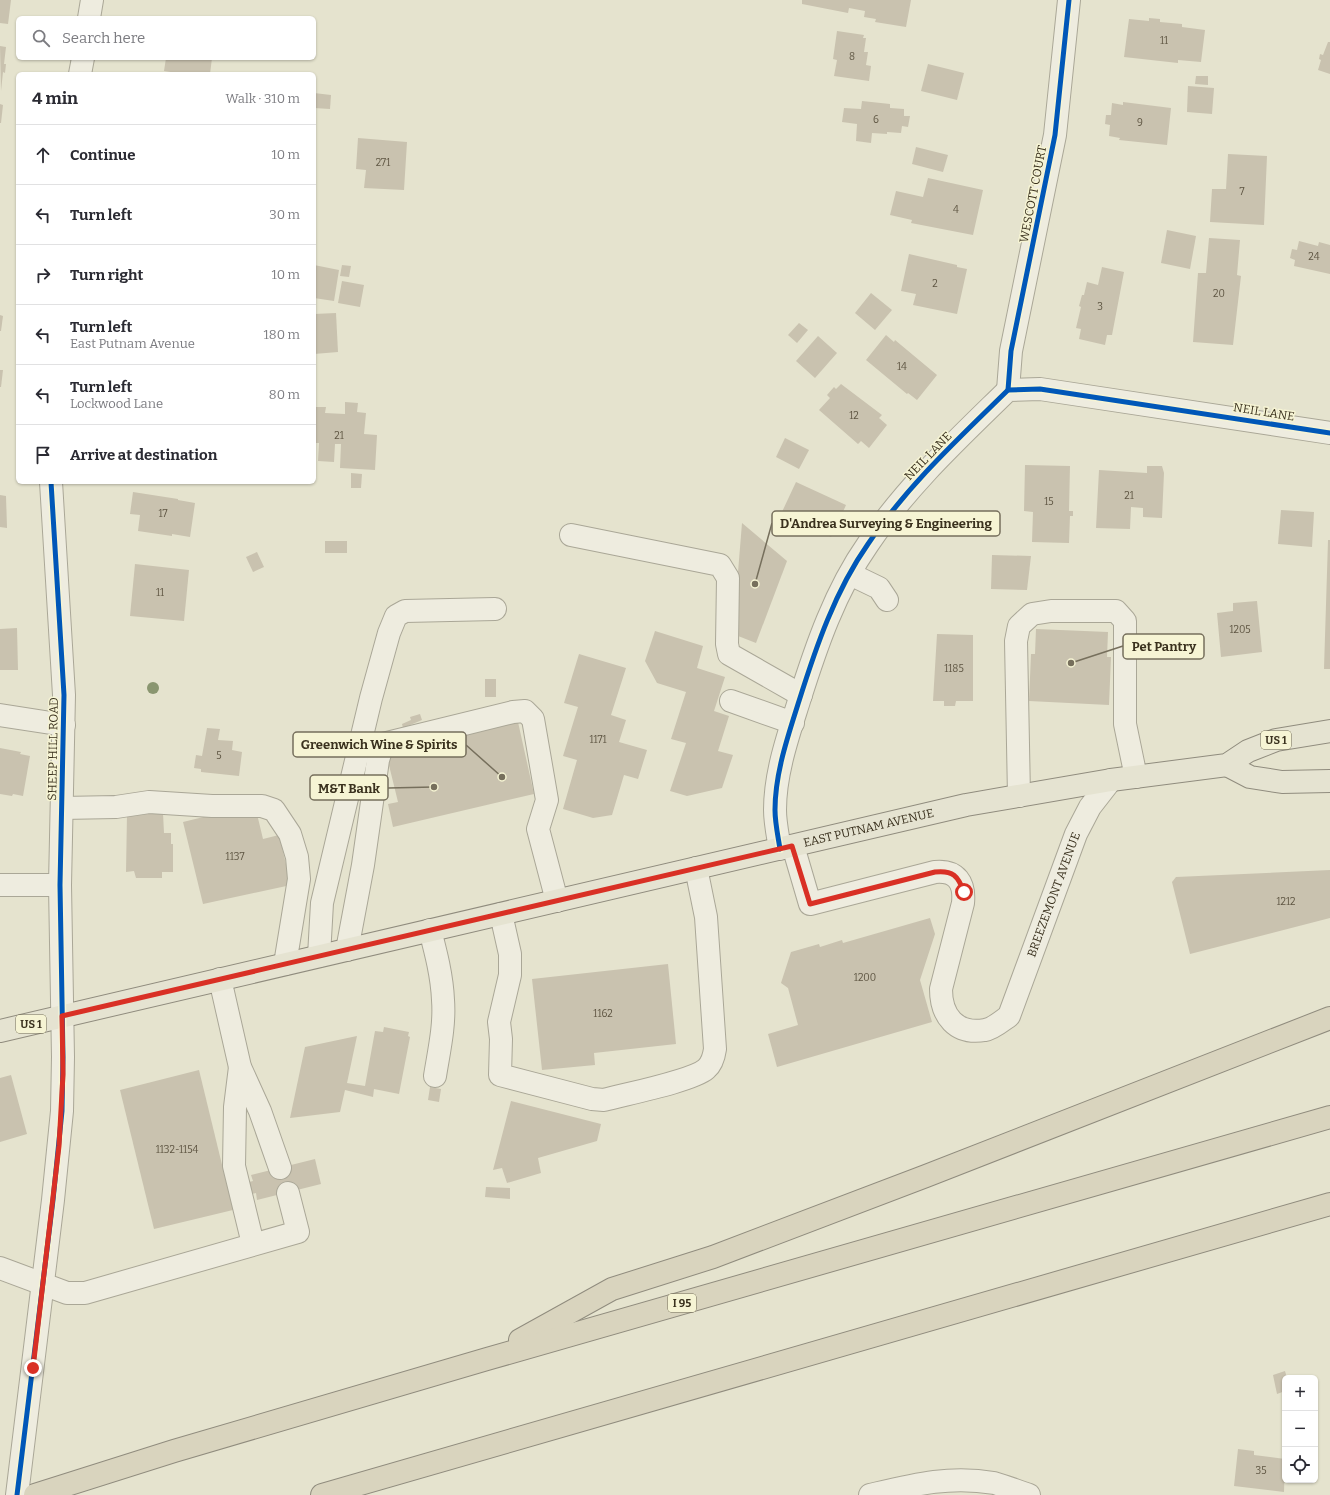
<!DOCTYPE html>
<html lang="en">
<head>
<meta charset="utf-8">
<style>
  body { margin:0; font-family:Bitter,serif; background:#f7f7f7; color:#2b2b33 }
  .controls { position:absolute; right:12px; bottom:12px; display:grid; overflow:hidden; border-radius:6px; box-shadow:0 1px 3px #0004 }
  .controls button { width:36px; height:36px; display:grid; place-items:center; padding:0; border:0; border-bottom:1px solid #e1e1e2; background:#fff; color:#2b2b33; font:20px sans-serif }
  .stop { position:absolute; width:12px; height:12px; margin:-9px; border:3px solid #d93025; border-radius:50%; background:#fff }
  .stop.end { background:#d93025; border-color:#fff; box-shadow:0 1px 4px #0008 }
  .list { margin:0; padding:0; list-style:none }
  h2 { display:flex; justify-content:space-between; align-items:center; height:52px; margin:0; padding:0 16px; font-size:17px }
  h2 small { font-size:13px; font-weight:400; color:#7c7c81 }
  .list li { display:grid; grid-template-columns:26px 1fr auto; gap:12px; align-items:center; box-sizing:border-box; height:60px; padding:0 16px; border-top:1px solid #e1e1e2 }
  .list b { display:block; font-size:15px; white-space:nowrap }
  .list p { margin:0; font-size:13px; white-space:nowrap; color:#7c7c81 }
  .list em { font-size:13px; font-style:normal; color:#7c7c81 }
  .icon { flex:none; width:22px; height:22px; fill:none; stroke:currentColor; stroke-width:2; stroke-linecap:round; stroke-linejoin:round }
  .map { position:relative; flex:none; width:1330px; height:1495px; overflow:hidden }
  .search { position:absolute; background:#fff; box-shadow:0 1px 3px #0004; left:16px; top:16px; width:300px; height:44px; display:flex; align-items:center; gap:10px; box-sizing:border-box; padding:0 14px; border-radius:6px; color:#7c7c81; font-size:15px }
  .panel { position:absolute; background:#fff; box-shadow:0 1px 3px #0004; left:16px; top:72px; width:300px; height:412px; border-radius:6px }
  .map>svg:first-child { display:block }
  .building { fill:#c9c2af }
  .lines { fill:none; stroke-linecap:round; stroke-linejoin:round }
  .minor-casing { stroke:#aaa797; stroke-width:24 }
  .major-casing { stroke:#908c7e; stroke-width:24 }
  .highway-casing { stroke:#908c7e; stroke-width:24 }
  .minor { stroke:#eeecdf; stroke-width:22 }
  .major { stroke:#e5e3d1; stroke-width:22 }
  .highway { stroke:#d9d4be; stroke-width:22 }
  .cycleway-casing { stroke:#f6f4d4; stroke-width:8 }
  .cycleway { stroke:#0057b8; stroke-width:5 }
  .tree { fill:#8a9670 }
  .route { stroke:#d93025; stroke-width:5 }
  .labels { text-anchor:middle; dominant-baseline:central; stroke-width:3; stroke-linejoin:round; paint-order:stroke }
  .number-label { font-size:10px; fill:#5e5542 }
  .shield { fill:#f6f4d4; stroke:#726c55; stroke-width:1 }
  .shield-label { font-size:11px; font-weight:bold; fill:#3a311e }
  .street-label { font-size:12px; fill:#3a311e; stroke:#f6f4d4 }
  .leader { fill:none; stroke:#766f5c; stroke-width:1.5 }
  .callout-dot { fill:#766f5c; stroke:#f6f4d4; stroke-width:1.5 }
  .callout { fill:#f6f4d4; stroke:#766f5c; stroke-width:1.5 }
  .callout-label { font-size:13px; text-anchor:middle; font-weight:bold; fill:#3a311e }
</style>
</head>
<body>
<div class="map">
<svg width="1330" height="1495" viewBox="0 0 1330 1495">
  <rect width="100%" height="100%" fill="#e5e3ce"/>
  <!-- building -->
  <g class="building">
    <path d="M0,0H11L8,24L0,23Z"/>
    <path d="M802,0H911L906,27L875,22L876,19L864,17L865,11L849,8L848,13L802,4Z"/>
    <path d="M1149,18L1160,19V22L1182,24V27L1205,30L1201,62L1178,60V63L1124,57L1129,19L1149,21Z"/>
    <path d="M837,31L864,35L863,38H866L864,52H868L866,65L871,66L869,81L834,76L837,60L833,59Z"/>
    <path d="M1328,42H1330V74L1318,70L1321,60L1319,59L1320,54L1323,55Z"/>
    <path d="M0,46L6,47L4,64H6L5,73L3,72L1,91Z"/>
    <path d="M166,58H212L210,74H184L164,71Z"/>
    <path d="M928,64L964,73L957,100L921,91Z"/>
    <path d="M1196,76H1208V85L1195,84Z"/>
    <path d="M1188,86L1214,88L1212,114L1187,112Z"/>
    <path d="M314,93L331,95L330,109L314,108Z"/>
    <path d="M862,101L890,104V108L904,109V116H910L908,127L902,126L901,133L887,132V134L872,133L871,143L856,141L857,124L842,122L844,108L861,109Z"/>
    <path d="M1123,102L1171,108L1167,145L1119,140L1120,138L1109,136L1110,125L1105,124L1106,115H1111L1112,103L1123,105Z"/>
    <path d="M0,104L3,105L1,123H0Z"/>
    <path d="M358,138L407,142L404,190L364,188L366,170L356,169Z"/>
    <path d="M916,147L948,155L943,172L912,164Z"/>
    <path d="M1228,154L1267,156L1264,225L1210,222L1212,189H1226Z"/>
    <path d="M928,178L983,190L973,235L911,223L912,220L890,215L896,191L923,197Z"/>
    <path d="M1167,230L1196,236L1190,269L1161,263Z"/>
    <path d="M1209,238L1240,240L1237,275L1241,276L1233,345L1193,342L1198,273H1206Z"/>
    <path d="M1299,241L1318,246L1319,242L1330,245V274L1294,266L1295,260L1290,258L1292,249L1297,250Z"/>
    <path d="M909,254L957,265V267L967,269L957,314L913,305L916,294L901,291Z"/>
    <path d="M314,265L339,270L334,301L314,298Z"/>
    <path d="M342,265L351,266L349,277L340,276Z"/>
    <path d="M1102,267L1124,272L1112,335H1107L1105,345L1079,339L1081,329L1076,328L1081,307L1079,306L1082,295H1084L1087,282L1098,285Z"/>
    <path d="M342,281L364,285L360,307L338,303Z"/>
    <path d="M871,293L892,310L875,330L855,313Z"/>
    <path d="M336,313L338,352L314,354V314Z"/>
    <path d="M0,315L3,316L1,331H0Z"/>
    <path d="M799,323L808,330L797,343L788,335Z"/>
    <path d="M886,335L894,342L895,340L937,375L917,400L908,393L907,394L866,360Z"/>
    <path d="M818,336L837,353L815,378L796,361Z"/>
    <path d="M0,370H3L1,387H0Z"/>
    <path d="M841,384L882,415L879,418L887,425L869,448L861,441L858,444L819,410L830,398L827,395L834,387L836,389Z"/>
    <path d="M345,402L358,403L357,412L366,413L364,434L377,435L375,470L340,468L341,444H335L334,462L318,461L319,443H314V407H326L325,413L345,414Z"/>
    <path d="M785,438L809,450L799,469L776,457Z"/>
    <path d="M1025,465L1070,466L1069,511H1073V516H1070L1069,543L1032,542L1033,512L1024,511Z"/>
    <path d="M1147,466H1162L1164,473L1162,518L1143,517V508L1131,507L1130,529L1096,528L1099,470L1147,473Z"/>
    <path d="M351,473L362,474L361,488H351Z"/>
    <path d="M796,482L846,505L842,514L849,518L843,530L836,526L831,537L818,531L816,534L811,536L807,533L806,526L781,514Z"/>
    <path d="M133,492L178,499V500L195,503L190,537L172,534V536L138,531L140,515L130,514Z"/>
    <path d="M0,495L6,496L7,528L0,527Z"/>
    <path d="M1281,510L1314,512L1312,547L1278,544Z"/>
    <path d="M742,523L787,561L756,643L733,634Z"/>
    <path d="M1328,540H1330V669H1324Z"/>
    <rect x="325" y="541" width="22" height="12"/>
    <path d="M257,552L264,567L253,572L246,557Z"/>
    <path d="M992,555L1031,556L1027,590L991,589Z"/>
    <path d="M135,564L189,570L184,621L130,616Z"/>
    <path d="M1257,601L1262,652L1221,657L1217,613L1233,611V603Z"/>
    <path d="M17,628L18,670H0V629Z"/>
    <path d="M1036,629L1108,632L1107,657H1111L1109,705L1029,701L1031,654H1035Z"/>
    <path d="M655,631L703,646L697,668L725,677L714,711L729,716L718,751L733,755L722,788L687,796L670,791L686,743L671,739L686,692L657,683L645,661Z"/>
    <path d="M937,634L973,635V701H956L955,706H944V701H933Z"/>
    <path d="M579,654L626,668L611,715L626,720L619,742L647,750L638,779L624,775L612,815L593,818L563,809L577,760L563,756L578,707L564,703Z"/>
    <rect x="485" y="679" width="11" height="18"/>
    <path d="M420,714L422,720L403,728L402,724L411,720L410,717Z"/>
    <path d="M518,722L534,794L393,827L388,804L398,802L386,753Z"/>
    <path d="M207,728L220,729L218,740L233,741L232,750L242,752L239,776L201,772V769L194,768L196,755L202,756Z"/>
    <path d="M0,748L21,752L20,754L30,756L23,796L13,794L12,796L0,794Z"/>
    <path d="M236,809L238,818L257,814L263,839L279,835L291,885L203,904L183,822Z"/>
    <path d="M134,813H163L164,833H171V844H173V872H162V878H136L134,871L126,872L127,814Z"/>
    <path d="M1330,870V918L1190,954L1172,882L1176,877Z"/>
    <path d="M930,918L935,934L920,980L932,1022L777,1067L768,1034L798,1025L788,988L781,983L791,952L819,944L820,947L842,940L843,943Z"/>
    <path d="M668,964L676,1044L594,1053L595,1065L542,1070L532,979Z"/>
    <path d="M384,1027L409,1032L408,1036L410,1037L399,1094L374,1089L373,1097L345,1090L340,1112L290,1118L305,1047L357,1036L347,1083L365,1086L375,1031L383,1032Z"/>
    <path d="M199,1070L233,1210L154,1229L120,1090Z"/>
    <path d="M11,1075L27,1134L0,1142V1078Z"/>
    <path d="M430,1087L441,1089L439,1102L428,1100Z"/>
    <path d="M511,1101L601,1124L597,1141L538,1158L541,1173L507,1183L502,1168L493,1170Z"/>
    <path d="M315,1159L321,1184L257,1200L256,1193L252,1194L249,1182L253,1181L251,1175Z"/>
    <path d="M486,1187L510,1188V1199L485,1197Z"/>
    <path d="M1285,1371L1287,1378H1285V1391L1277,1394L1273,1375Z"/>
    <path d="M1238,1449L1254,1451V1455L1285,1459L1284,1492L1234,1486Z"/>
  </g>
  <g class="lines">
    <defs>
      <g id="minor">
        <path d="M89,18L92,0"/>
        <path d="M80,74L83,58"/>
        <path d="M1008,390L1011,351L1055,135L1069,0"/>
        <path d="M571,535L720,565L728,578L727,644L729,654L801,695"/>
        <path d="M850,574L879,588L887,600"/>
        <path d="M731,701L793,723"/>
        <path d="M0,715L64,725"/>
        <path d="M1019,796L1016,641L1019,626L1032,614L1051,611H1116L1125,621V724L1136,777"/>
        <path d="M62,808L116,807L149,802L212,806H262L274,810L290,834L297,857L299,879L285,964"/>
        <path id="s1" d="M793,846L810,904L935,872C957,870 965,883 963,903L941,989C941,1016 956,1035 985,1030C993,1029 1003,1020 1009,1016L1076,834L1090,807L1111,780"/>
        <path d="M780,849C778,836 775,823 775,810C775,773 788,736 799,701C816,647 835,591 868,544C907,486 958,439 1008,390L1040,389L1330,433"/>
        <path d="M0,885H60"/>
        <path d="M501,914L510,954V975L499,1022L501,1039L500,1075L592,1099L604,1100C626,1094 692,1081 706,1069C712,1064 714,1056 715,1049L706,917L696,868"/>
        <path d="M430,930C436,953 442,976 443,1000C445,1025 439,1051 435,1076"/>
        <path d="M347,950L363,865L378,760L383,744L513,712L525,711L533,719L547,800L538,829L557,901"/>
        <path d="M319,956L322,903L371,698L389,633L396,616L405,611L495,609"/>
        <path d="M220,979L240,1067L260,1111L280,1168"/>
        <path d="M240,1067L235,1107L234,1166L253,1244"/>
        <path d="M0,1268L67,1293H85L298,1232L288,1193"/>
        <path d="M17,1495L53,1200L62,1111L63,1057L60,885L64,695L51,482"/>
        <path d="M870,1495C912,1485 949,1475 994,1483C1005,1486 1017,1491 1029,1495"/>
      </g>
      <g id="major">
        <path d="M1227,765L1250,777L1282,782L1330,781"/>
        <path id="s2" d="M0,1031L966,805L1111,780L1227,765L1248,751L1276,740L1330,731"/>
      </g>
      <g id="highway">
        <path d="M520,1340L612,1289L713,1257L926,1176L1330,1018"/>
        <path d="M35,1495L174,1451L487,1359L1330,1117"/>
        <path d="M322,1495L1330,1204"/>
      </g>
    </defs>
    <!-- minor casing -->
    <use href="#minor" class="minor-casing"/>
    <!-- major casing -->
    <use href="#major" class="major-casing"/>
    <!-- highway casing -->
    <use href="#highway" class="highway-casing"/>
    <!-- minor -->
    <use href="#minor" class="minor"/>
    <!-- major -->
    <use href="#major" class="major"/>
    <!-- highway -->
    <use href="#highway" class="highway"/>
    <defs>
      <g id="cycleway">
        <path d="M1008,390L1011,351L1055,135L1069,0"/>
        <path d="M780,849C778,836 775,823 775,810C775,773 788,736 799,701C816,647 835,591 868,544C907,486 958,439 1008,390L1040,389L1330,433"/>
        <path d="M17,1495L53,1200L62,1111L63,1057L60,885L64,695L51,482"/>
      </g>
    </defs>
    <!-- cycleway casing -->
    <use href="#cycleway" class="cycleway-casing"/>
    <!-- cycleway -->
    <use href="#cycleway" class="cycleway"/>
  </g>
  <!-- trees -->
  <circle class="tree" cx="153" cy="688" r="6"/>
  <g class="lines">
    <!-- route -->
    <path class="route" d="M33,1368L59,1146L63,1074L62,1016L792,846L810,904L935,872C953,870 958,876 964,892"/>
  </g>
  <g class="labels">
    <!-- number labels -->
    <g class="number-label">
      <text x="1164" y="41">11</text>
      <text x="852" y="57">8</text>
      <text x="876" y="120">6</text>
      <text x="1140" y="123">9</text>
      <text x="383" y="163">271</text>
      <text x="1242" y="192">7</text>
      <text x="956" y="210">4</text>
      <text x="1314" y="257">24</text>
      <text x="935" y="284">2</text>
      <text x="1219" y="294">20</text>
      <text x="1100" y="307">3</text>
      <text x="902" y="367">14</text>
      <text x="854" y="416">12</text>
      <text x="339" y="436">21</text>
      <text x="1129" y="496">21</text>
      <text x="1049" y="502">15</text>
      <text x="163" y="514">17</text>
      <text x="160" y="593">11</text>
      <text x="1240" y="630">1205</text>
      <text x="954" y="669">1185</text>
      <text x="598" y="740">1171</text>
      <text x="219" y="756">5</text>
      <text x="235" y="857">1137</text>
      <text x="1286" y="902">1212</text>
      <text x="865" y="978">1200</text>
      <text x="603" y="1014">1162</text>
      <text x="177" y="1150">1132-1154</text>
      <text x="1261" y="1471">35</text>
    </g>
    <!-- shield labels -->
    <g class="shield">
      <rect x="1261" y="731" width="30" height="18" rx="3"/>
      <rect x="16" y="1015" width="30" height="18" rx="3"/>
      <rect x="668" y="1294" width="28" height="18" rx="3"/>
    </g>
    <g class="shield-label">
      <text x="1276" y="740">US 1</text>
      <text x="31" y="1024">US 1</text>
      <text x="682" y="1303">I 95</text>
    </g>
    <!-- street labels -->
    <g class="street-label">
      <text transform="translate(1033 194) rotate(-79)">WESCOTT COURT</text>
      <text transform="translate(1264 412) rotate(9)">NEIL LANE</text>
      <text transform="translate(928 456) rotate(-46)">NEIL LANE</text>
      <text transform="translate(53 749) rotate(-89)">SHEEP HILL ROAD</text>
      <text stroke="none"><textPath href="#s2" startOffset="892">EAST PUTNAM AVENUE</textPath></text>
      <text stroke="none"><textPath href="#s1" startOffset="556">BREEZEMONT AVENUE</textPath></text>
    </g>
  </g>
  <!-- callouts -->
  <path class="leader" d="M755 584L772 523M1071 663L1123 646M502 777L466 745M434 787L388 788"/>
  <g class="callout-dot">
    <circle cx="755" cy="584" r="4"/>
    <circle cx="1071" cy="663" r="4"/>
    <circle cx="502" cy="777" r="4"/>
    <circle cx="434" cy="787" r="4"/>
  </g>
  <g class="callout">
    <rect x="772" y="511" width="228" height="25" rx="4"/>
    <rect x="1123" y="634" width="81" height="25" rx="4"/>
    <rect x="293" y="732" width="173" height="25" rx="4"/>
    <rect x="310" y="775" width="78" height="25" rx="4"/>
  </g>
  <g class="callout-label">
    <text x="886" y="528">D'Andrea Surveying &amp; Engineering</text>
    <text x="1164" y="651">Pet Pantry</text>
    <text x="379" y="749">Greenwich Wine &amp; Spirits</text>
    <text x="349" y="793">M&amp;T Bank</text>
  </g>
</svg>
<div class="controls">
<button>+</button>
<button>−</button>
<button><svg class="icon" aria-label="locate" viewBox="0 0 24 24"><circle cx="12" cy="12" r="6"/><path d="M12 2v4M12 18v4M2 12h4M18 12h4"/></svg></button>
</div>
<div class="stop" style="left:964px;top:892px"></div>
<div class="stop end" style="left:33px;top:1368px"></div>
<div class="search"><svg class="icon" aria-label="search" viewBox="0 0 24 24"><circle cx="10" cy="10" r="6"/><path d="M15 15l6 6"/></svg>Search here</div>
<section class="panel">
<h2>4 min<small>Walk · 310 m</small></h2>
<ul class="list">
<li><svg class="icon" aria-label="ahead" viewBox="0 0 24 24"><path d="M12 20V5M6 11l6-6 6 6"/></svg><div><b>Continue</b></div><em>10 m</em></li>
<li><svg class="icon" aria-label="left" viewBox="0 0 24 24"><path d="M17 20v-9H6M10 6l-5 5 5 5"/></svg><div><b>Turn left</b></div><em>30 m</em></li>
<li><svg class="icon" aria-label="right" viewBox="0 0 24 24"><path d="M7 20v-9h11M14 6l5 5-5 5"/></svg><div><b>Turn right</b></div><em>10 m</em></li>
<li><svg class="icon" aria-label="left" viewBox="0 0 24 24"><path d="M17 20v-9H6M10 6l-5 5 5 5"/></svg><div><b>Turn left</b><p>East Putnam Avenue</p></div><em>180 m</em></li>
<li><svg class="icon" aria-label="left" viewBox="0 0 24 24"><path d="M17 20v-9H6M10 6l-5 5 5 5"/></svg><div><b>Turn left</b><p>Lockwood Lane</p></div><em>80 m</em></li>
<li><svg class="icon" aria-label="arrive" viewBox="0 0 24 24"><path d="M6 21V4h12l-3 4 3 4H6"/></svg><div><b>Arrive at destination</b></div></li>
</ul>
</section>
</div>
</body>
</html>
